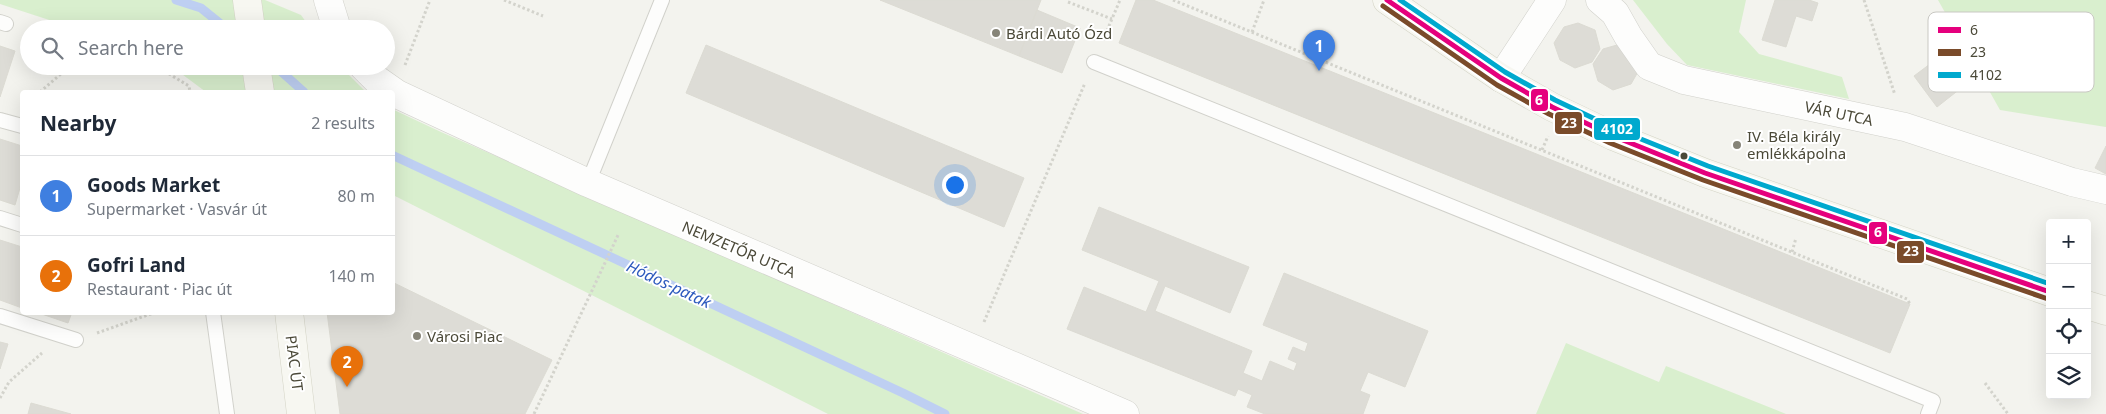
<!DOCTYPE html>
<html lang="en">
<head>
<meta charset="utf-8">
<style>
  body { margin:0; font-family:"Noto Sans",sans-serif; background:#f6f6f7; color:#1f2937 }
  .controls { position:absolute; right:15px; bottom:15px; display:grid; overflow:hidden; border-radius:5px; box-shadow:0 5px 20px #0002 }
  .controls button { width:45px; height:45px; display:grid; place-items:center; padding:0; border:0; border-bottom:1px solid #e0e1e3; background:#fff; color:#1f2937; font:25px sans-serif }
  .you { position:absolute; left:954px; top:184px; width:18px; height:18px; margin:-12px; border:4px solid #fff; border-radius:50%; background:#1a73e8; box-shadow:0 0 0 8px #1a73e833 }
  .badge { display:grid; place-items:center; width:32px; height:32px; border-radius:50%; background:#b45309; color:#fff; font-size:16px; font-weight:700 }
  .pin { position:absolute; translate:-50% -41px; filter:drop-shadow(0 1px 2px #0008) }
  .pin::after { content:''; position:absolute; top:26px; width:18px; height:15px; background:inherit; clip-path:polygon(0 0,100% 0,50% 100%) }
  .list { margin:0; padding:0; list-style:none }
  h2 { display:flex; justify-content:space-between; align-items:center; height:65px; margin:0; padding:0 20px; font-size:21px }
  h2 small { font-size:16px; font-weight:400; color:#747a83 }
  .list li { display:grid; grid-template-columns:32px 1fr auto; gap:15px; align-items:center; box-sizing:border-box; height:80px; padding:0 20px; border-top:1px solid #e0e1e3 }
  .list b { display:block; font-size:19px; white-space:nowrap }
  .list p { margin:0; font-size:16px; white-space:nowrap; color:#747a83 }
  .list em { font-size:16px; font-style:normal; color:#747a83 }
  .icon { flex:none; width:28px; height:28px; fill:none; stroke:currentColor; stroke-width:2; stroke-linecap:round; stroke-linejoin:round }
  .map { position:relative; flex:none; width:2106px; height:414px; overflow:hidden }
  .search { position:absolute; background:#fff; box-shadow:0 5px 20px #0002; left:20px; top:20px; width:375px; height:55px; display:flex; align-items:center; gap:12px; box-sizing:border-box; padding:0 18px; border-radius:28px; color:#747a83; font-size:19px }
  .panel { position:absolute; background:#fff; box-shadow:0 5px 20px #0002; left:20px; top:90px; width:375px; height:225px; border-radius:5px }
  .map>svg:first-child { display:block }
  .green { fill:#d9efce }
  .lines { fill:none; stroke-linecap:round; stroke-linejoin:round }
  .stream { stroke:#becff2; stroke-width:9 }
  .building { fill:#dddcd6; stroke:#dcdbd3 }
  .lane-casing { stroke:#d1d1cb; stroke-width:16 }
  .street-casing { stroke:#d1d1cb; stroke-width:29 }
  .secondary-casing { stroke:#d4d4c6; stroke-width:29 }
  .path { stroke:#d3d3cc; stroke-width:3; stroke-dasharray:2.5 2.5; stroke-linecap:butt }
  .lane { stroke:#fdfdfc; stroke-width:14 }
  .street { stroke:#fdfdfc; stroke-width:28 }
  .secondary { stroke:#f7f7f1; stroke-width:28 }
  .bus-1-casing { stroke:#fff; stroke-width:9 }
  .bus-2-casing { stroke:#fff; stroke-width:9 }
  .bus-3-casing { stroke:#fff; stroke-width:9 }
  .bus-1 { stroke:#e5007d; stroke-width:5 }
  .bus-2 { stroke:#7a4b2a; stroke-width:5 }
  .bus-3 { stroke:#00a9ce; stroke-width:5 }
  .poi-dot { fill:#868478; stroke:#fff; stroke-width:2 }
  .bus-dot { fill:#4b4938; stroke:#fff; stroke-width:2 }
  .labels { text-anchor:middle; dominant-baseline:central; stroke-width:4; stroke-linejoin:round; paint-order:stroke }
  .poi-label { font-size:15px; fill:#4b4938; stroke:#fff; text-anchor:start }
  .street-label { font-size:15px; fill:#4b4938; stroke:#fff }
  .water-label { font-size:16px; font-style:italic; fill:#2c59bd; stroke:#fff }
  .key { fill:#fff; stroke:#c9c8c3; stroke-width:1 }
  .key-label { font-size:14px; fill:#4b4938 }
  .line-badge { stroke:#fff; stroke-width:2 }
  .badge-label { font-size:14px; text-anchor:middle; font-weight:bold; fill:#fff }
</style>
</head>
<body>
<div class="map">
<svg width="2106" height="414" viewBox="0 0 2106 414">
  <rect width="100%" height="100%" fill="#f3f3ee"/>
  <!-- green -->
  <g class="green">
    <path d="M0,0H265L301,15L311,29H77L0,4Z"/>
    <path d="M1633,0H1746L1739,32L1759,54L1842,77L1849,99L1687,65L1667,44Z"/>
    <path d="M1938,0H2106V127L2000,110Z"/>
    <path d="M171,66H340L366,92H206Z"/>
    <path d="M392,109L441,132L1083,414H828L393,195Z"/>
    <path d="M1566,343L1659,382L1666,366L1786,414H1536Z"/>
  </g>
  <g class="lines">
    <!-- stream -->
    <g class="stream">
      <path d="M176,0L201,8L227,29"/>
      <path d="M275,66L304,92"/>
      <path d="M392,155L903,393L945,414"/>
    </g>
  </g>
  <!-- building -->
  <g class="building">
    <path d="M880,0H1041L1019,56Z"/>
    <path d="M1136,0H1153L1910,304L1890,353L1119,43Z"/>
    <path d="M1775,0H1809L1818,3L1812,21L1796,16L1786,47L1762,40Z"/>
    <path d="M1037,10L1080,28L1062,73L1019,56Z"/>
    <path d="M1578,23L1595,30L1600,49L1592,62L1575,68L1560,60L1554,43L1564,27Z"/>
    <path d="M706,45L1024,178L1004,227L686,93Z"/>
    <path d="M1617,45L1634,51L1639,70L1631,84L1613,90L1598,81L1593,64L1603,49Z"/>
    <path d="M0,46L15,51L0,97Z"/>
    <path d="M1942,55L1965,85L1937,107L1914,76Z"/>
    <path d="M0,139L22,146V181L15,205L0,200Z"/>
    <path d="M2106,146V174L2095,168Z"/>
    <path d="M1099,207L1249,267L1230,313L1165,286L1155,311L1252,351L1243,373L1262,381L1270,361L1294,371L1297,363L1288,359L1293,347L1305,352L1308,343L1263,325L1284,273L1428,331L1405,387L1368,372L1360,391L1370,395L1363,414H1265L1247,407L1252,395L1238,389L1235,396L1067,329L1084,287L1146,312L1159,281L1082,250Z"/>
    <path d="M0,240L22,247V308L0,300Z"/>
    <path d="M392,282L552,360L525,414H340L327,312H392Z"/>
    <path d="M36,312H72L68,323Z"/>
    <path d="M0,342L8,344L0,369Z"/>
    <path d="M31,403L71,414H28Z"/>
  </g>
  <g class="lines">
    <defs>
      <g id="lane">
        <path d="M0,22L6,24"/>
        <path d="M1094,62L1933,401L1928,414"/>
        <path d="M0,120L22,126"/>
        <path d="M588,183L662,0"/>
        <path d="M0,218L22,225"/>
        <path d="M213,312L227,414"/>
        <path d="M0,316L76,340"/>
      </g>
      <g id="street">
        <path d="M328,0L337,29"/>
        <path d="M1600,0L1615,13L1628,36L1649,66L1684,80L1905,127L2072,182L2106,190"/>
        <path d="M363,66L377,80L397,94L588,183L1125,414"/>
        <path d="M1501,78L1552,0"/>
      </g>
      <g id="secondary">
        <path d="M247,0L251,29"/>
        <path d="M1387,0L1501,78L1552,107L1613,136L1705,173L2050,292"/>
        <path d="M256,66L260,92"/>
        <path d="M2087,305L2106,311"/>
        <path d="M289,312L301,414"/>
      </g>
    </defs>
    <!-- lane casing -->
    <use href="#lane" class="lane-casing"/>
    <!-- street casing -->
    <use href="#street" class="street-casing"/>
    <!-- secondary casing -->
    <use href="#secondary" class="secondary-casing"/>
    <!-- path -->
    <g class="path">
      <path d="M504,0L543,16"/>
      <path d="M1173,0L1907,299L1910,304"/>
      <path d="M1864,0L1895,95"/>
      <path d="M1068,2L1112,19"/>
      <path d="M1252,32L1264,0"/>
      <path d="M1103,40L1120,0"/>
      <path d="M405,65L430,0"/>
      <path d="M156,66L189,86L190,92"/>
      <path d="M40,92L70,66"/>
      <path d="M1542,150L1548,136"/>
      <path d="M1792,252L1796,238"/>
      <path d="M984,322L1085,83"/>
      <path d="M97,333L156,312"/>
      <path d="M1985,383L2008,414"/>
      <path d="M0,398L9,382L42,353"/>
      <path d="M534,414L619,233"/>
    </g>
    <!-- lane -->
    <use href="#lane" class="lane"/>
    <!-- street -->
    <use href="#street" class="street"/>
    <!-- secondary -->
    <use href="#secondary" class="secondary"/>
    <defs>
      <path id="bus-1" d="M1387,0L1501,78L1552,107L1613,136L1705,173L2050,292"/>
      <path id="bus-2" d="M1383,6L1497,85L1549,114L1610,143L1703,180L2048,299"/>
      <path id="bus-3" d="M1400,0L1505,72L1555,100L1616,129L1708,166L2050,284"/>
    </defs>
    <!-- bus-1 casing -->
    <use href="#bus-1" class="bus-1-casing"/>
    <!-- bus-2 casing -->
    <use href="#bus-2" class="bus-2-casing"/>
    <!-- bus-3 casing -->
    <use href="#bus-3" class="bus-3-casing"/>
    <!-- bus-1 -->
    <use href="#bus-1" class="bus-1"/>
    <!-- bus-2 -->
    <use href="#bus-2" class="bus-2"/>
    <!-- bus-3 -->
    <use href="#bus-3" class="bus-3"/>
  </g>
  <!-- markers -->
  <g class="poi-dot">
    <circle cx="996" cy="33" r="5"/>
    <circle cx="1737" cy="145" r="5"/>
    <circle cx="417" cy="336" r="5"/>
  </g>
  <circle class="bus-dot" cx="1684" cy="156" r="4.5"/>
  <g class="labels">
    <!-- poi labels -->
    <g class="poi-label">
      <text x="1006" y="33">Bárdi Autó Ózd</text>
      <text x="1747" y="136">IV. Béla király<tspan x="1747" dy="17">emlékkápolna</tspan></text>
      <text x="427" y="336">Városi Piac</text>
    </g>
    <!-- street labels -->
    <g class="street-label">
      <text transform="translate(1839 113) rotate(12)">VÁR UTCA</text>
      <text transform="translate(739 249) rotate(23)">NEMZETŐR UTCA</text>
      <text transform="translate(295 363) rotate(83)">PIAC ÚT</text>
    </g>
    <!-- water labels -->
    <g class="water-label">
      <text transform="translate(669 284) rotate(25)">Hódos-patak</text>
    </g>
  </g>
  <!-- legend -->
  <rect x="1928" y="12" width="166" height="80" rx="8" class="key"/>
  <rect x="1938" y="27" width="23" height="6" fill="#e5007d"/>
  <rect x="1938" y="49" width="23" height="7" fill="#7a4b2a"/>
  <rect x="1938" y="72" width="23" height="6" fill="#00a9ce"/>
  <g class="key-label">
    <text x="1970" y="35">6</text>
    <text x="1970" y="57">23</text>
    <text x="1970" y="80">4102</text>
  </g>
  <g class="line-badge">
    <rect x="1530" y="88" width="19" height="24" rx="5" fill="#e5007d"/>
    <rect x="1554" y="111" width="29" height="24" rx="5" fill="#7a4b2a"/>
    <rect x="1593" y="117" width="48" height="24" rx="5" fill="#00a9ce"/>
    <rect x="1868" y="221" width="20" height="24" rx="5" fill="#e5007d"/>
    <rect x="1896" y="240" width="29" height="24" rx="5" fill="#7a4b2a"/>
  </g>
  <g class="badge-label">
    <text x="1539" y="105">6</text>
    <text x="1569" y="128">23</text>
    <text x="1617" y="134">4102</text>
    <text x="1878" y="237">6</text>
    <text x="1911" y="256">23</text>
  </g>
</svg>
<div class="controls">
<button>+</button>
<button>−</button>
<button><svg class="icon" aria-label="locate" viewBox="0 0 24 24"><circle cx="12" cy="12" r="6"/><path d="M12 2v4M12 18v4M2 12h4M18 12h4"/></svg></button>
<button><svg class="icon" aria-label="layers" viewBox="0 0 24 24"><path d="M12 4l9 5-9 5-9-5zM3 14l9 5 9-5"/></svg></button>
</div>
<div class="you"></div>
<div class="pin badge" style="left:1319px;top:71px;background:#3f7fe0">1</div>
<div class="pin badge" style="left:347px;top:387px;background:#e8710a">2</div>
<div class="search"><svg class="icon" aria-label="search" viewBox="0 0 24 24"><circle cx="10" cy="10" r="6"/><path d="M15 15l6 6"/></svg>Search here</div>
<section class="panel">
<h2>Nearby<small>2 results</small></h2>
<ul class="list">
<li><span class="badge" style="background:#3f7fe0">1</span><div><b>Goods Market</b><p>Supermarket · Vasvár út</p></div><em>80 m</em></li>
<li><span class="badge" style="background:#e8710a">2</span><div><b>Gofri Land</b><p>Restaurant · Piac út</p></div><em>140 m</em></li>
</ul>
</section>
</div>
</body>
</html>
